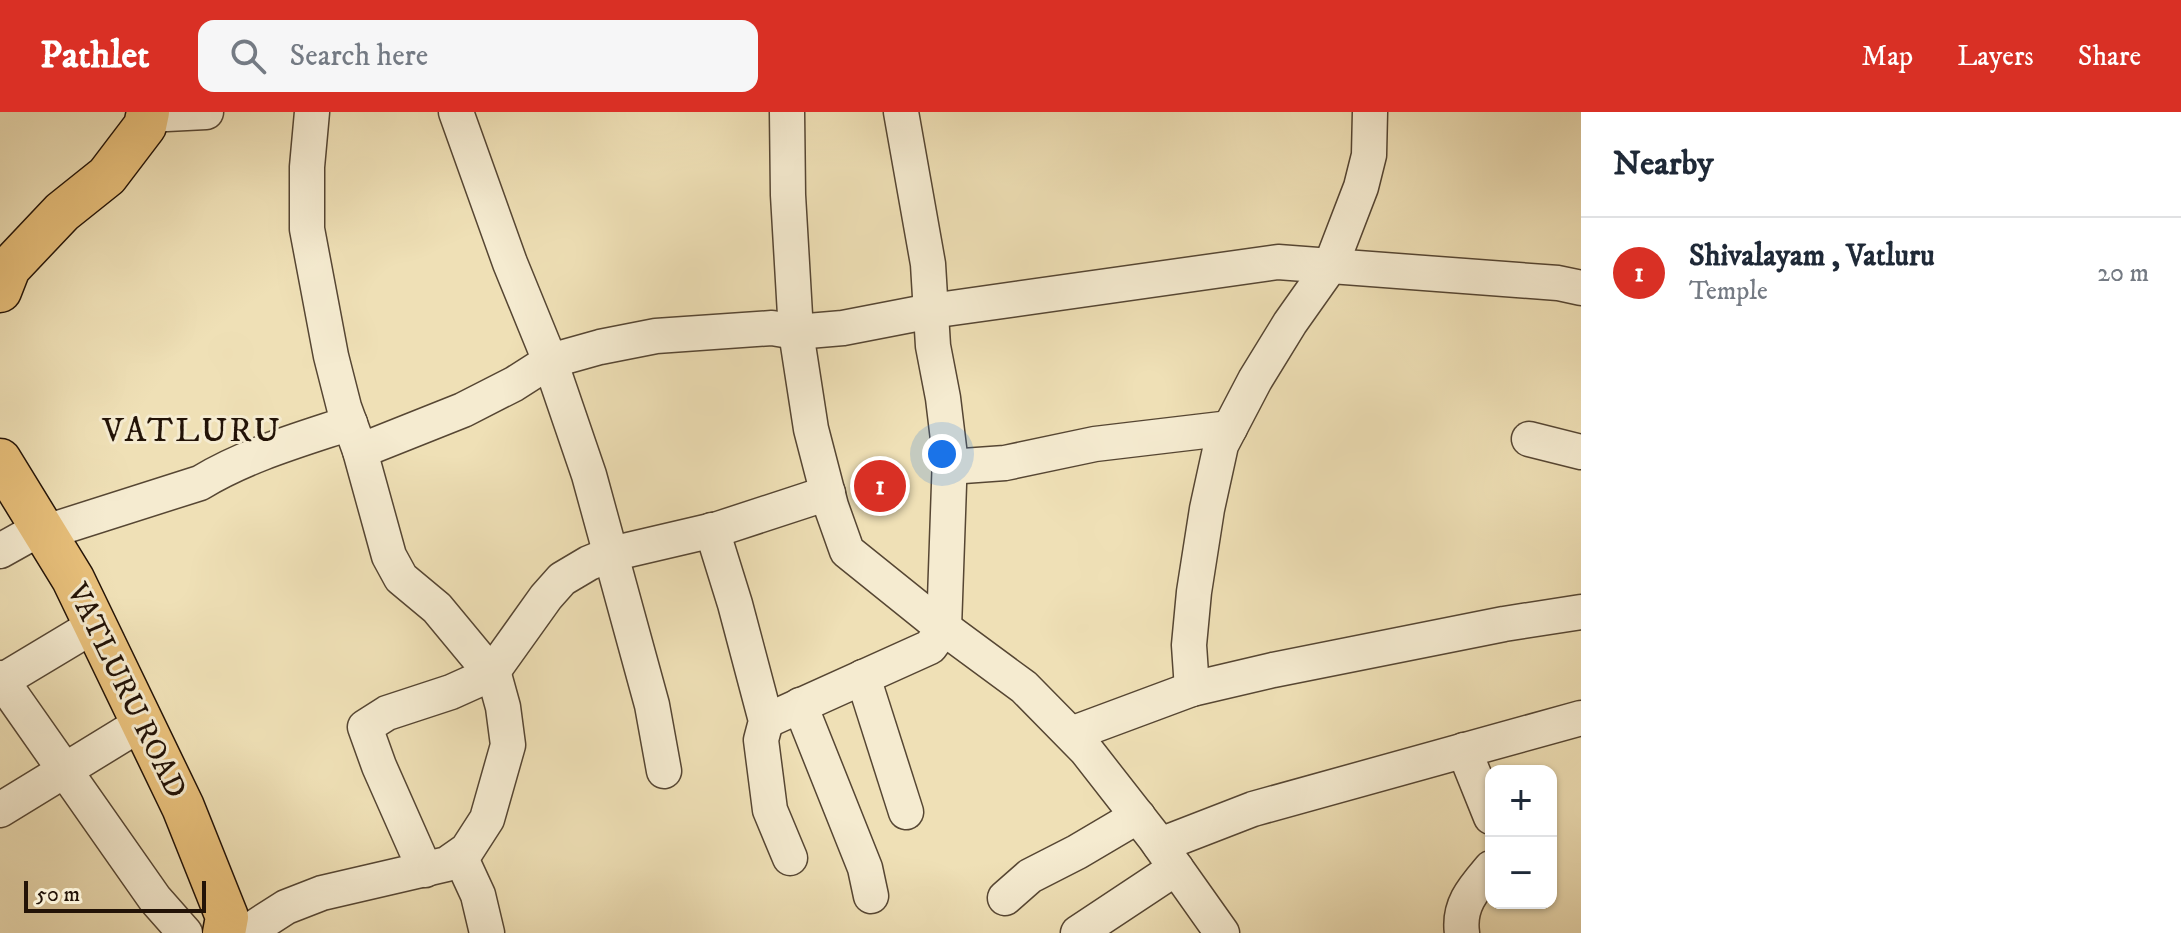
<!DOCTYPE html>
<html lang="en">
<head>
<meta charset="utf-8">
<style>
  body { margin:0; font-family:"IM FELL DW Pica",serif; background:#f6f6f7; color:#1f2937 }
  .controls { position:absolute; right:24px; bottom:24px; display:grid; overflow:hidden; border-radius:16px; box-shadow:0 2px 6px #0004 }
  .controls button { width:72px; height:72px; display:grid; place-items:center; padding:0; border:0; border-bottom:2px solid #e0e1e3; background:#fff; color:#1f2937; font:40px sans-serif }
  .scale { position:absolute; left:24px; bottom:20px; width:182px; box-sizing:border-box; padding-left:8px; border:4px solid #231307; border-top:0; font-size:22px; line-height:28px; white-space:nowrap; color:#231307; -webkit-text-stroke:6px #f5ebd0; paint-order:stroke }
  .you { position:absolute; left:942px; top:342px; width:28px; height:28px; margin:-20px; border:6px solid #fff; border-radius:50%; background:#1a73e8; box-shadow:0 0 0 12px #1a73e833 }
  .badge { display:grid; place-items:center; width:52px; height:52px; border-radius:50%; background:#d93025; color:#fff; font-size:26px; font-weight:700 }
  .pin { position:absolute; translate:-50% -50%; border:4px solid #fff; box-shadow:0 2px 8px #0006 }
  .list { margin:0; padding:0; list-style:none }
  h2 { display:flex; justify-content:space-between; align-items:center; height:104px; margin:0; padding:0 32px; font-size:34px }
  h2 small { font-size:26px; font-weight:400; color:#747a83 }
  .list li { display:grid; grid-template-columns:52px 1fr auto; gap:24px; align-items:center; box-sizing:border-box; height:112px; padding:0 32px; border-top:2px solid #e0e1e3 }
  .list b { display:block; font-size:30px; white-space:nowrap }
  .list p { margin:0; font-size:26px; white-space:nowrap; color:#747a83 }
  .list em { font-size:26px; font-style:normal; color:#747a83 }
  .icon { flex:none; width:44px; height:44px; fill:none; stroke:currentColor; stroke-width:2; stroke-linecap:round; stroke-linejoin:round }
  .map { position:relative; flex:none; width:1581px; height:821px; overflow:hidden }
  header { display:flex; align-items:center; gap:48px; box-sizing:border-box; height:112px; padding:0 40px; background:#d93025; color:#fff }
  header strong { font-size:38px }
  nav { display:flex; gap:44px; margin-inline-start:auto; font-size:28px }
  .search { width:560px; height:72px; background:#f6f6f7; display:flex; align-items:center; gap:20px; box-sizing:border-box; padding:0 28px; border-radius:16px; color:#747a83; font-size:30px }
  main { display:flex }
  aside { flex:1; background:#fff }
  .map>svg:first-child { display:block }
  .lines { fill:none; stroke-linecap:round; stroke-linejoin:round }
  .minor-casing { stroke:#564633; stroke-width:37 }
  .major-casing { stroke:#231307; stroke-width:45 }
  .minor { stroke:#f5ebd0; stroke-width:34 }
  .major { stroke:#e8c07b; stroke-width:42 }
  .labels { text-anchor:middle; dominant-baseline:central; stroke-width:6; stroke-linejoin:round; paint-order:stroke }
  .street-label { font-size:30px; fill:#231307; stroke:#f5ebd0 }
  .quarter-label { font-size:34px; letter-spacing:2px; fill:#231307; stroke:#f5ebd0 }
</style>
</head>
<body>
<header>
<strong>Pathlet</strong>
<div class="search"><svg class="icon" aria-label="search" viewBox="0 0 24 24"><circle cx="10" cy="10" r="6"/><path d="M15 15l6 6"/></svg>Search here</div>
<nav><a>Map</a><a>Layers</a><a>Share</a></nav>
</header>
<main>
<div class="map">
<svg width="1581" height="821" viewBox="0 0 1581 821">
  <rect width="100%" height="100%" fill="#efe0b6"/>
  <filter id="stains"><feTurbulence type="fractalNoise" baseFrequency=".0025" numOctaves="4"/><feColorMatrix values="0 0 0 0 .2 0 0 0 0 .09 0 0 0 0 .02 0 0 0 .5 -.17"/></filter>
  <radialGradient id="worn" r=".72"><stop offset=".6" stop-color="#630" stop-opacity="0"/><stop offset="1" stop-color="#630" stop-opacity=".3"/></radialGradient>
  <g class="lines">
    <defs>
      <g id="minor">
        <path d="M456,0L510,151L550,249L589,363L652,593L664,659"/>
        <path d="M787,0L788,83L796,220L811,317L831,394L847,439L929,505L1024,575L1086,638L1154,725L1222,821"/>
        <path d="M147,3L206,0"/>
        <path d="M1529,327L1581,340"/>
        <path d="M360,339L463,298L514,272L550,249L600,235L656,224L772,216L796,220L843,216L931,199L1278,150L1558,171L1581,176"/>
        <path d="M949,355L1005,351L1095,332L1230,316"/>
        <path d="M712,418L735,492L766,609L761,628L770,698L790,746"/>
        <path d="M46,420L200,371C246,343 299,328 350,311"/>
        <path d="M0,439L43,415"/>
        <path d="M863,565L906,700"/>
        <path d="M0,566L155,787L185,821"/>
        <path d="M0,570L95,513"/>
        <path d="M1192,577L1189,533L1194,480L1207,397L1221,333L1255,268L1290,211L1331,153L1361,75L1369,43L1370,0"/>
        <path d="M800,593L865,756L871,784"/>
        <path d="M766,609L930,535L944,516L950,344L943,286L933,234L928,152L901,0"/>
        <path d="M1071,622L1192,577L1273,558L1504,512L1581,500"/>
        <path d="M1464,638L1491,705"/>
        <path d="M0,698L142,611"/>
        <path d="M1160,733L1253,697L1581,606"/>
        <path d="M460,744L478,783L487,821"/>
        <path d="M425,758L379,654L365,615L387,601L451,580L491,562L546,485L562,467L589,451L611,442L718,417L828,381"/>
        <path d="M1005,786L1030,764L1077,740L1138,704"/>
        <path d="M249,821L258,813L286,795L322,781L447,752L467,738L487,707L508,633L503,595L495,566L437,496L401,466L389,444L360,339L344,295L331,244L307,117V55L312,0"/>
        <path d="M1078,821L1176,756"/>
        <path d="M1462,821C1458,793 1474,776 1491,756"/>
      </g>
      <g id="major">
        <path d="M0,179L9,156L62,100L107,64L145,14L148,0"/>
        <path d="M0,348L73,467L183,695L227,805L224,821"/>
      </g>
    </defs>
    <!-- minor casing -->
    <use href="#minor" class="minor-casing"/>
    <!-- major casing -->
    <use href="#major" class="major-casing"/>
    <!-- minor -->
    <use href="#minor" class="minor"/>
    <!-- major -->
    <use href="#major" class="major"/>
  </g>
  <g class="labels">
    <!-- street labels -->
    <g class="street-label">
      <text transform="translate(126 579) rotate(64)">VATLURU ROAD</text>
    </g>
    <!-- quarter labels -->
    <g class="quarter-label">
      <text x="192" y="319">VATLURU</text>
    </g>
  </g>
  <rect width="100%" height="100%" filter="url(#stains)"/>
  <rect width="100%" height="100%" fill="url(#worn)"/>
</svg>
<div class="controls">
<button>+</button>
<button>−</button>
</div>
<div class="scale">50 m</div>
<div class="you"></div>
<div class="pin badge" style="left:880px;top:374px">1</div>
</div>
<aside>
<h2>Nearby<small></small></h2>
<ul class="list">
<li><span class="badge">1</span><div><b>Shivalayam , Vatluru</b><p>Temple</p></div><em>20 m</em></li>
</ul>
</aside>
</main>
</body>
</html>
